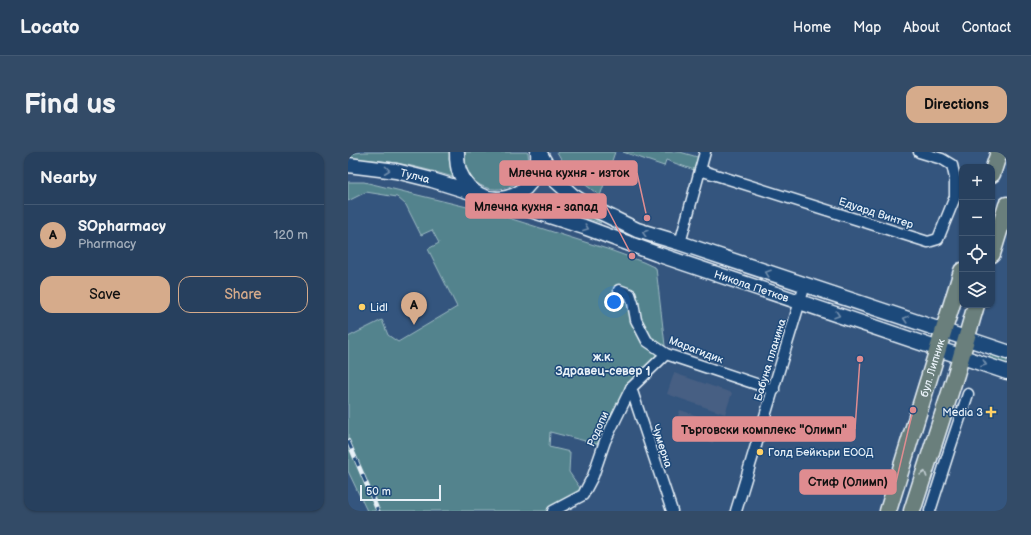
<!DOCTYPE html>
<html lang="en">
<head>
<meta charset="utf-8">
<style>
  body { margin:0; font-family:"Balsamiq Sans",sans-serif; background:#334b67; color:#f1f3f6 }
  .controls { position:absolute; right:12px; top:12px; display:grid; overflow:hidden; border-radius:8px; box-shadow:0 1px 3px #0004 }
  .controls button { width:36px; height:36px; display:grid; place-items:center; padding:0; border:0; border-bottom:1px solid #435973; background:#27405e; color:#f1f3f6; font:20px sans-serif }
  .scale { position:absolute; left:12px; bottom:10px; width:81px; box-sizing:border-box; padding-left:4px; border:2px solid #e8f1f8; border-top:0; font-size:11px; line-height:14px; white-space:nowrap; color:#e8f1f8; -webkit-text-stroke:3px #1f4a7a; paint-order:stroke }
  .you { position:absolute; left:266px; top:150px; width:14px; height:14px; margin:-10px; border:3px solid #fff; border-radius:50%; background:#1a73e8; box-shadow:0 0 0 6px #1a73e833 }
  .badge { display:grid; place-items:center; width:26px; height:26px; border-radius:50%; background:#d6ab8b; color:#111; font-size:13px; font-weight:700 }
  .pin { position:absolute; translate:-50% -33px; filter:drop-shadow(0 1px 2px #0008) }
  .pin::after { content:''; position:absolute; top:21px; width:14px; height:12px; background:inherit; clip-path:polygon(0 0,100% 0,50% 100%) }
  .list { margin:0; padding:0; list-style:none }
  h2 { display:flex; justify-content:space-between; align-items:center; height:52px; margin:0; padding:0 16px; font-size:17px }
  h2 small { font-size:13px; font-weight:400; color:#a4afbc }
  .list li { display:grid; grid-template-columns:26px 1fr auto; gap:12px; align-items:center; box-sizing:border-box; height:60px; padding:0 16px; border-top:1px solid #435973 }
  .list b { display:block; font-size:15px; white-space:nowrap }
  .list p { margin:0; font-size:13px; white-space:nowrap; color:#a4afbc }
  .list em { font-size:13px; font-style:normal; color:#a4afbc }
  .actions { display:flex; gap:8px; padding:12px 16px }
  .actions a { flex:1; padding:9px 0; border:1px solid #d6ab8b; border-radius:12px; text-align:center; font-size:14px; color:#d6ab8b }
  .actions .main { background:#d6ab8b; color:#111 }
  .icon { flex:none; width:22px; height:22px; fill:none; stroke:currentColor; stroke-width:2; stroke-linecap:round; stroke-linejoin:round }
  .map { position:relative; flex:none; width:659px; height:359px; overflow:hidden; border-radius:12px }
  header { display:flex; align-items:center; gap:24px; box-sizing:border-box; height:56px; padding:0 20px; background:#27405e; border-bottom:1px solid #435973 }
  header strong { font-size:19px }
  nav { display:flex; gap:22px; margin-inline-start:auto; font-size:14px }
  .intro { display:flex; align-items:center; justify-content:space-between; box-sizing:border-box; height:96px; padding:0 24px }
  h1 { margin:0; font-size:28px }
  .button { padding:10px 18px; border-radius:12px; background:#d6ab8b; color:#111; font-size:14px; font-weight:700 }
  main { display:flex; gap:24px; padding:0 24px }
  aside { flex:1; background:#27405e; border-radius:12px; box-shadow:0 1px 3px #0004 }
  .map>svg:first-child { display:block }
  .built { fill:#465f83 }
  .green { fill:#52838d; stroke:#9dbac2 }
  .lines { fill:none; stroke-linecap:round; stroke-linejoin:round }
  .street-casing { stroke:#e8f1f8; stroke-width:13 }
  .secondary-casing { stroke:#e8f1f8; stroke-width:17 }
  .primary-casing { stroke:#e8f1f8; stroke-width:19 }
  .street { stroke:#1f4a7a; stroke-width:10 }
  .secondary { stroke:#1f4a7a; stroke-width:14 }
  .primary { stroke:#6b7f7c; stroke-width:16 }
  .rail-casing { stroke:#e8f1f8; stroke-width:4.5 }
  .rail { stroke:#1f4a7a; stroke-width:3; stroke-dasharray:9; stroke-linecap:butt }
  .oneway { stroke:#6f8dac }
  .oneway2 { stroke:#c2cfd3 }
  .poi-dot { fill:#ffd166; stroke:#1f4a7a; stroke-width:1.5 }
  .labels { text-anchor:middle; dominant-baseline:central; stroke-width:3; stroke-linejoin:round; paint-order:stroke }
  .street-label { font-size:11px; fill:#e8f1f8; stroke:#1f4a7a }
  .poi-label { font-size:11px; fill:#e8f1f8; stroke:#1f4a7a; text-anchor:start }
  .neighbourhood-label { font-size:12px; font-weight:bold; fill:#e8f1f8; stroke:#1f4a7a }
  .leader { fill:none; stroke:#df8c90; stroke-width:1.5 }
  .callout-dot { fill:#df8c90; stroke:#1f4a7a; stroke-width:1.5 }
  .callout { fill:#df8c90; stroke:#df8c90; stroke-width:1.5 }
  .callout-label { font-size:12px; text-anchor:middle; font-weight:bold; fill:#111 }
</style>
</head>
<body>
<header>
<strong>Locato</strong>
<nav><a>Home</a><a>Map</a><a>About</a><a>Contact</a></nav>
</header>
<div class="intro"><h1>Find us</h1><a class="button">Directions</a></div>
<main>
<aside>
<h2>Nearby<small></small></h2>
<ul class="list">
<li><span class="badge">A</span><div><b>SOpharmacy</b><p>Pharmacy</p></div><em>120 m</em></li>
</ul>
<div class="actions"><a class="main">Save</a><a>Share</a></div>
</aside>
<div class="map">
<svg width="659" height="359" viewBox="0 0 659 359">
  <rect width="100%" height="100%" fill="#34557e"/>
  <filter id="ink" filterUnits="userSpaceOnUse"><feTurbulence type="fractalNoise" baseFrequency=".025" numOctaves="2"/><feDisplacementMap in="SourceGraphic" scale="8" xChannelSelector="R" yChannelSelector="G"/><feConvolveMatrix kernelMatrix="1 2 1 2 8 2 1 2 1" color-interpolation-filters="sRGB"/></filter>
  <g filter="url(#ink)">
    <!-- built -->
    <g class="built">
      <path d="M326,221L384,241L377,262L319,242Z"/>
      <path d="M332,258L371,271L365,291L325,278Z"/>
    </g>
    <!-- green -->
    <g class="green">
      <path d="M15,0H102L101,7L105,25C69,14 38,7 0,7V2Z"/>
      <path d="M117,0H180C187,47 113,52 117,0Z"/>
      <path d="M209,0H267L252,44L230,27L216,12Z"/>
      <path d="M275,0H332L353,6L349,19L318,8L316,14Z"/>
      <path d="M0,30H16L148,62L259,97L295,110L308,116L318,202L283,236L249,292L202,280L201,295L222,300L221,320L232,336L235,343L205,359H19L0,319V185L34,168L40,183L50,190L109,155L80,97L91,91L84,78L73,83L58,53L49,45L18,40L0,49Z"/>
      <path d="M213,46L253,71L200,54Z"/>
      <path d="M643,202L659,208V212L641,206Z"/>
    </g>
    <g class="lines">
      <defs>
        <g id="street">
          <path d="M352,18L580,90L590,87L607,45V26L604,13L594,7L571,0"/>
          <path d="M332,91L357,0"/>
          <path d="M271,138L282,142L285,151L288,168L299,189L318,202L426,238"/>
          <path d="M283,236L324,359"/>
          <path d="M205,359L235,343L245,324L257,289L283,236L318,202"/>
          <path d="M388,359L457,133"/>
          <path d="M582,359L602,296L620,242"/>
        </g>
        <g id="secondary">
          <path d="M109,0C109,7 109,15 112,21C130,65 194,50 190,0"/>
          <path d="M191,0L207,28L225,44L242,55L289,78L332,91L659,200"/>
          <path id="s1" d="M0,13L48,19L84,28L126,41"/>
          <path id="s2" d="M148,47L236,75L309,102L659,220"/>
        </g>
        <g id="primary">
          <path d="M644,22L651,0"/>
          <path d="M644,102L659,53"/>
          <path id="s3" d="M540,359L614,119"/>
          <path d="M564,359L608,222L628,153"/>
        </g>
      </defs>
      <!-- street casing -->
      <use href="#street" class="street-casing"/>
      <!-- secondary casing -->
      <use href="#secondary" class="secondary-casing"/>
      <!-- primary casing -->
      <use href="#primary" class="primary-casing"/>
      <!-- street -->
      <use href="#street" class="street"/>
      <!-- secondary -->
      <use href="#secondary" class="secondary"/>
      <!-- primary -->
      <use href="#primary" class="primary"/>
      <defs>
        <path id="rail" d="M0,289L30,359"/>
      </defs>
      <!-- rail casing -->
      <use href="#rail" class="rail-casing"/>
      <!-- rail -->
      <use href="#rail" class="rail"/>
    </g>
    <!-- one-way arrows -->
    <defs><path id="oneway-chevron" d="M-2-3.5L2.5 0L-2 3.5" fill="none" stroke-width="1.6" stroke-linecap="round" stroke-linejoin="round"/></defs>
    <g class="oneway">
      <use href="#oneway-chevron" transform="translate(39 18) rotate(7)"/>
      <use href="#oneway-chevron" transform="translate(238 76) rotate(20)"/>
      <use href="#oneway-chevron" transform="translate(297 81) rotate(-163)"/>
      <use href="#oneway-chevron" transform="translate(420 121) rotate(-161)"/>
      <use href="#oneway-chevron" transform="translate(489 163) rotate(18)"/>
      <use href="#oneway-chevron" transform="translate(558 167) rotate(-162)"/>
      <use href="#oneway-chevron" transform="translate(636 212) rotate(20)"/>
    </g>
    <use class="oneway2" href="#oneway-chevron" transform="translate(576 322) rotate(-72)"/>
  </g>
  <!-- markers -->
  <g class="poi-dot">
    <circle cx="14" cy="155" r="4"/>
    <path d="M641 254h4v4h4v4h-4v4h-4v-4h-4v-4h4z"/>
    <circle cx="412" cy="300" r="4"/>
  </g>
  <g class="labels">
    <!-- street labels -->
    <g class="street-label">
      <text stroke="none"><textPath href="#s1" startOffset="68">Тулча</textPath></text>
      <text transform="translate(528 61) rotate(18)">Едуард Винтер</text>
      <text stroke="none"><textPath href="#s2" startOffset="270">Никола Петков</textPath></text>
      <text transform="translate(348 198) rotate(21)">Марагидик</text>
      <text transform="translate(422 208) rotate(-73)">Бабуна планина</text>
      <text stroke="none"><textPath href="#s3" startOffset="150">бул. Липник</textPath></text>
      <text transform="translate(250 277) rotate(-66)">Родопи</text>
      <text transform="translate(314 294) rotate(72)">Чумерна</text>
    </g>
    <!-- poi labels -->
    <g class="poi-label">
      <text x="22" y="155">Lidl</text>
      <text x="635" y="260" text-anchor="end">Media 3</text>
      <text x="420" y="300">Голд Бейкъри ЕООД</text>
    </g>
    <!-- neighbourhood labels -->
    <g class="neighbourhood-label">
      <text x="255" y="205">ж.к.<tspan x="255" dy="14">Здравец-север 1</tspan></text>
    </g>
  </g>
  <!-- callouts -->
  <path class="leader" d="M299 66L289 21M284 104L258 54M512 207L507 277M565 258L548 330"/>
  <g class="callout-dot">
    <circle cx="299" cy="66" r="4"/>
    <circle cx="284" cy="104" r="4"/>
    <circle cx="512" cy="207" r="4"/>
    <circle cx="565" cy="258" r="4"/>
  </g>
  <g class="callout">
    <rect x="152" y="9" width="137" height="24" rx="4"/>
    <rect x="118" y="42" width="140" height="24" rx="4"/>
    <rect x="325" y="265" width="182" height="24" rx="4"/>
    <rect x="452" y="318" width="96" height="24" rx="4"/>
  </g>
  <g class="callout-label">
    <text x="221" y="25">Млечна кухня - изток</text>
    <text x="188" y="59">Млечна кухня - запад</text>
    <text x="416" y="282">Търговски комплекс "Олимп"</text>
    <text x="500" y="334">Стиф (Олимп)</text>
  </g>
</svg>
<div class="controls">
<button>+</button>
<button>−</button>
<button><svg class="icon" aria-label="locate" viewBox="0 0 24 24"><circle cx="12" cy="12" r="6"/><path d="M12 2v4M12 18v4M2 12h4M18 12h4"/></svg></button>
<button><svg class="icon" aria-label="layers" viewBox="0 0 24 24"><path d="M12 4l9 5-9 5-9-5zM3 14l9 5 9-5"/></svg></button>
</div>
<div class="scale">50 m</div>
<div class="you"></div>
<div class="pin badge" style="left:66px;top:173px">A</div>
</div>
</main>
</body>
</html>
